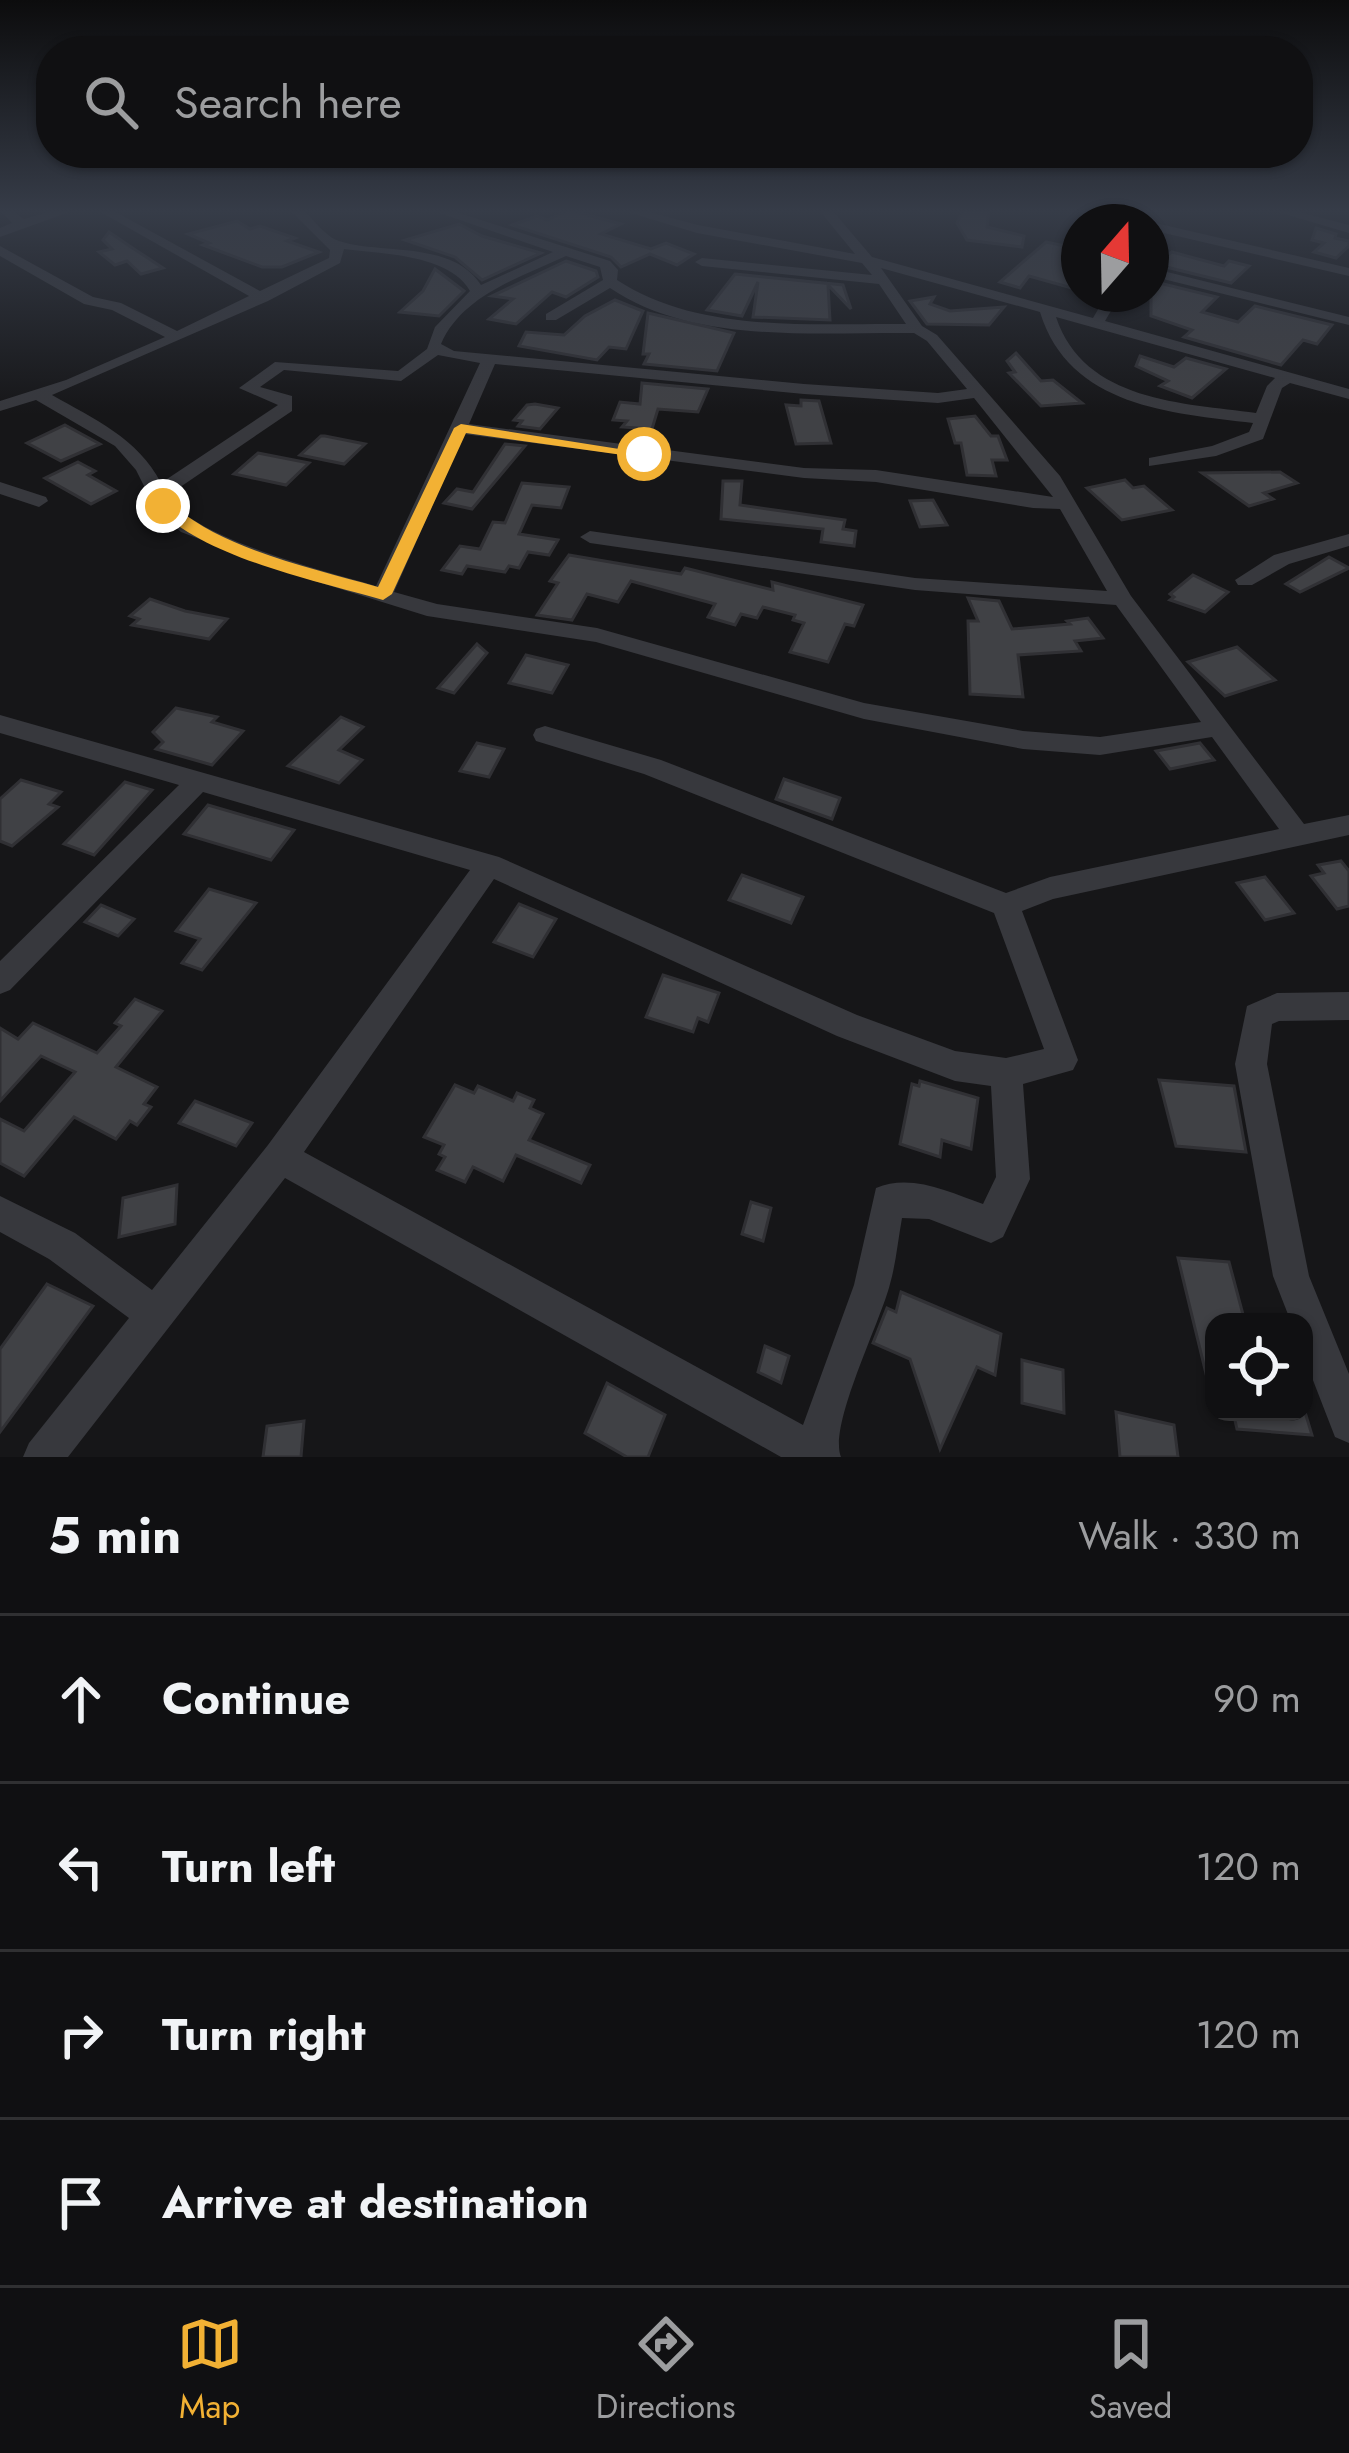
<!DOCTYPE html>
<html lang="en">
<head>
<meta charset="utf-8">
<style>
  body { margin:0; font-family:Jost,sans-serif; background:#19191b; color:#f1f3f6 }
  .controls { position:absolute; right:36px; bottom:36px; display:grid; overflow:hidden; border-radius:24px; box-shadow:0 3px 9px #0004 }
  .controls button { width:108px; height:108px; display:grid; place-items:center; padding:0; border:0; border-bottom:3px solid #303032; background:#101012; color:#f1f3f6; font:60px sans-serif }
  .compass { position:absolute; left:1061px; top:204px; width:108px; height:108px; border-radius:50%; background:#101012; box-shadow:0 3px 9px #0004; rotate:20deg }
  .stop { position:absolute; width:36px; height:36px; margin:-27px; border:9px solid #f2b134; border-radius:50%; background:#fff }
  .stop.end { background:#f2b134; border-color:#fff; box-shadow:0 3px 12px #0008 }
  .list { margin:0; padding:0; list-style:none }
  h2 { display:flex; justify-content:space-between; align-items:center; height:156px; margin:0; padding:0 48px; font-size:51px }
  h2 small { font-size:39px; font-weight:400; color:#9c9d9f }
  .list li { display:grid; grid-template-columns:78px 1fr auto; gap:36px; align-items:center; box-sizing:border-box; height:168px; padding:0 48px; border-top:3px solid #303032 }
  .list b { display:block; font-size:45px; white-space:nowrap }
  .list em { font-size:39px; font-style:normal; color:#9c9d9f }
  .icon { flex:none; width:66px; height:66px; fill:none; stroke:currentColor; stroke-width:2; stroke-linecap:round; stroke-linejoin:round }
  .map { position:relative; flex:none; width:1349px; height:1457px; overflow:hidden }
  .search { position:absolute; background:#101012; box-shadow:0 3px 9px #0004; left:36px; right:36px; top:36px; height:132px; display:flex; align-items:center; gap:30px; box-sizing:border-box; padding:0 42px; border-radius:48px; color:#9c9d9f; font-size:45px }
  .sheet { height:828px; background:#101012 }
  nav { display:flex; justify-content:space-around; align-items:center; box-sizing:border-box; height:168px; border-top:3px solid #303032; background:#101012; font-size:33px; color:#9c9d9f }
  nav a { display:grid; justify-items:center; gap:6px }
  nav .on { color:#f2b134 }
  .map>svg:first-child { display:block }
  .building { fill:#404145; stroke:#303034; stroke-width:3 }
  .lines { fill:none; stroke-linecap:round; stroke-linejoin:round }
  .minor { fill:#37383d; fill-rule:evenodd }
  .route { fill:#f2b134 }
</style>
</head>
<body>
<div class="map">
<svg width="1349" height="1457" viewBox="0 0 1349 1457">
  <rect width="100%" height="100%" fill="#161618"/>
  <!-- building -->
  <g class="building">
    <path d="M569,210L621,224L601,234L651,249L666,243L694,254L677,265L650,254L621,267L611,257L512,225L537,216L547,220Z"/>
    <path d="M963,210H989L987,227L1024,236L1022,247L967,240L957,223Z"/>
    <path d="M237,221L250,229L260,226L295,238L287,241L319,252L282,267H262L203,245L209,243L188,234Z"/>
    <path d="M459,224L482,236L541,253L482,280L455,257L405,240Z"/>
    <path d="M1316,228L1336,234L1335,238L1349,241V246L1336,258L1314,252L1324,243L1312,240Z"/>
    <path d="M109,232L131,247L163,268L141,274L127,261L115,265L99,252L112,249L103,240Z"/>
    <path d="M1046,242L1079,249V290L1029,276L1020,288L1000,282Z"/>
    <path d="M1172,252L1224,266L1229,261L1249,266L1231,283L1154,264Z"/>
    <path d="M566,261L596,271L598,277L566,297L552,292L516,324L489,319L513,299L492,296Z"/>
    <path d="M435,269L464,291L439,316L400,312L423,291Z"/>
    <path d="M735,274L843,285L851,309L828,285L830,320L753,317L758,282L742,316L707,310Z"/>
    <path d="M1151,281L1217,297L1202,312L1238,322L1255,306L1332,325L1317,344L1303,340L1281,365L1184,337L1192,330L1151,316Z"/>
    <path d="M934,297L930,304L950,311L1004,307L989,325L927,324L910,301Z"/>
    <path d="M615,300L643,311L626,349L609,347L597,360L519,346L526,332L564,335L585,316Z"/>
    <path d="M648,313L734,333L717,371L644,364L649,354H643Z"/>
    <path d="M1016,353L1041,381L1053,380L1082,403L1041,406L1009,373L1015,372L1007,361Z"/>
    <path d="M1140,356L1174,367L1186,358L1226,369L1192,398L1160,386L1168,381L1136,366Z"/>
    <path d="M642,383L708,389L698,412L658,409L652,429L622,427L627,421L613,420L620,402L640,404Z"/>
    <path d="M801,400L819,401L831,443L796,444L786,405L801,406Z"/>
    <path d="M527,405L535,404L558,408L540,429L518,426L522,421L514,420Z"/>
    <path d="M975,416L991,436H998L1007,460H992L996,476L967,475L961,443H955L948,419Z"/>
    <path d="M65,425L100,444L61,461L27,443Z"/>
    <path d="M321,436H325L365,444L344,464L300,455Z"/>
    <path d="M505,444L525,446L472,509L444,503L457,489L473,492Z"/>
    <path d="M258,453L309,463L286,485L234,474Z"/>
    <path d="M78,462L95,471L88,475L116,491L91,504L45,478Z"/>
    <path d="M1280,472L1297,483L1264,493L1273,499L1249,506L1202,473Z"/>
    <path d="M1125,480L1133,488L1144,486L1172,510L1122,520L1087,488Z"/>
    <path d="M723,481H742L740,505L845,520L843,529L856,531L854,546L821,542L823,529L721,519Z"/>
    <path d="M522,483L569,487L561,508L532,505L519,534L558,540L549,555L528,552L519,568L509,566L505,572L467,566L462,574L442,570L460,546L480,549L493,522L505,523Z"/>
    <path d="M933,500L947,525L920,527L910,501Z"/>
    <path d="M569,555L681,574L685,568L773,590L772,582L863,605L854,626L845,624L828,662L790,652L804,623L793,620L795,615L763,607L757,618L741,614L735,625L708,617L715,604L631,581L618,602L587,594L572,620L537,615L558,583L550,581Z"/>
    <path d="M1329,557L1349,568L1300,592L1286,584Z"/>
    <path d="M1193,575L1228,592L1205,612L1170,600L1174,597L1170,594Z"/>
    <path d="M968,598L999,601L1012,629L1070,624L1067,621L1088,618L1103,638L1075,641L1081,651L1018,655L1023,697L970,694L968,621H978Z"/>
    <path d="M150,599L185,611L227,619L209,639L132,625L139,619L130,616Z"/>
    <path d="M477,644L487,653L454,693L438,688Z"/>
    <path d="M1237,647L1275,680L1225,696L1188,662Z"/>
    <path d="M526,655L568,665L552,693L509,683Z"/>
    <path d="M176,708L217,717L212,722L243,731L212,765L156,749L163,742L153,732Z"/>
    <path d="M341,717L363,727L339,750L362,760L339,783L288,766Z"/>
    <path d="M477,743L504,749L489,777L460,771Z"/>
    <path d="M1200,743L1214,760L1170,769L1156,751Z"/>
    <path d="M784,779L840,798L832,819L776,799Z"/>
    <path d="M21,780L61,792L49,804L58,807L12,846L0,841V799Z"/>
    <path d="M125,782L152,790L94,855L64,844Z"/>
    <path d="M208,805L294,830L271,860L184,834Z"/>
    <path d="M1341,861L1349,871V906L1337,909L1311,876L1324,873L1318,865Z"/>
    <path d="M742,875L803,897L791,923L729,900Z"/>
    <path d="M1265,877L1294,913L1265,920L1237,883Z"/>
    <path d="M209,889L256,903L202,970L182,963L200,939L176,931Z"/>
    <path d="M519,904L556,919L533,957L494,942Z"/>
    <path d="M101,905L134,919L118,936L85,922Z"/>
    <path d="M663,975L719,993L708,1022L698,1018L693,1032L646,1017Z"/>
    <path d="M135,999L162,1011L116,1067L157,1087L144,1104L151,1107L137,1125L130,1121L116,1139L74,1117L24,1176L0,1163V1119L24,1131L75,1072L41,1056L0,1101V1028L18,1039L33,1023L97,1053L121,1026L115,1023Z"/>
    <path d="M1159,1080L1234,1086L1246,1152L1176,1146Z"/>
    <path d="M920,1081L978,1098L971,1149L942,1140L940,1157L900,1144L912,1084L919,1086Z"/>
    <path d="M455,1085L474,1093L478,1086L513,1101L517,1093L534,1100L530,1108L543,1114L529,1140L590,1165L581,1183L516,1155L503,1181L473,1167L465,1182L437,1170L445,1157L439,1154L444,1145L424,1137Z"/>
    <path d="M195,1101L252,1123L236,1146L179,1123Z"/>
    <path d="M177,1185L175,1224L119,1237L123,1198Z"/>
    <path d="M751,1202L771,1208L763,1241L742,1234Z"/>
    <path d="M1178,1258L1229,1262L1245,1322H1214V1382H1208Z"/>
    <path d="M47,1284L93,1306L0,1432V1349Z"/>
    <path d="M901,1292L1001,1334L995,1375L977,1367L940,1449L910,1359L873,1343L887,1308L896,1312Z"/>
    <path d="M765,1346L789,1356L781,1383L758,1372Z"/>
    <path d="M1022,1360L1063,1370L1064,1413L1022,1403Z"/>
    <path d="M607,1383L665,1415L648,1457H627L585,1433Z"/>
    <path d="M1116,1412L1174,1425L1178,1457H1120Z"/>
    <path d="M1233,1412H1305L1312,1435L1237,1429Z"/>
    <path d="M304,1421L301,1457H263L267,1426Z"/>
  </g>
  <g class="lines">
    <!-- minor -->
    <g class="minor">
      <path d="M0,210H12L24,219L56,210H75L0,237V228L12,223Z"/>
      <path d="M97,210H112L260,291L329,258L330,250L290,210H303C313,219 326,237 339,241C382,255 452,240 481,285L553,252L431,210H449L610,261L618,270L617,280C699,334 812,323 906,324L879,284L702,266L695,262L702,258L872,275L862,263L697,233L621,210H641L698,225L855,254L819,210H832L872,257L1093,318L1107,294H1121L1105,321L1349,389V399L1290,383L1282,388L1263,439L1216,456L1149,466V458L1212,446L1249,432L1253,423C1171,413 1069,407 1040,312L881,268L922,326L937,335L1060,476L1131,596L1304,824L1349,815V835L1053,899L1022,911L1078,1060L1073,1070L1023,1084L1030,1179L1003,1237L991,1243L929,1219L902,1218C898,1240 896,1263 890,1284C881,1321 828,1426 841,1457H781L285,1178L68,1457H23L29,1443L129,1318L49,1259L0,1232V1196L75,1233L152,1290L268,1145L470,870L203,792L10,990L0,994V961L179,785L0,733V715L499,857L857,1015L955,1051L1006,1058L1044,1049L994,913L644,774L536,741L533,735L536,729L545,726L661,760L1006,893L1050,877L1279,829L1212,737L1100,755L1023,749L864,719L596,642L427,616L286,572L181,532L156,510L136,470L115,446L36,400L0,411V401L66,380L165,337L112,310L84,304L0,256V246L93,297L121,303L177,331L249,296ZM344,249C382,254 449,254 470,291L435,327L427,349L398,371L275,362L239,388L278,405L161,483C138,438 94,419 52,395L268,301L340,263ZM566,256L600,267L603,280L546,314V320H556L610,288C694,345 817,332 914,333L927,341L967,389L938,393L804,384L454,351L441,344C462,295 521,277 566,256ZM1056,317L1275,378L1267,386L1256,413C1184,403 1084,402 1056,317ZM438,355L480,363L376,586C327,572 192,538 167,496L292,411V396L260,387L284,370L401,381ZM495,364L804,394L938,403L974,398L1053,497L876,470L804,468L469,424ZM464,434L804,478L876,482L1033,508L1060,509L1107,591L915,578L590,531L580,537L590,543L915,590L1116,605L1201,722L1100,737L1023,731L864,703L597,628L437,604L394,592ZM494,879L837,1036L955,1081L991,1086L996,1177L983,1204C949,1192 911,1173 876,1188L854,1285L803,1425L304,1152Z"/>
      <path d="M1072,210H1094L1138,222H1115Z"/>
      <path d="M1271,210H1291L1349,225V233Z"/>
      <path d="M1151,222L1349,268V276L1151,230Z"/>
      <path d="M1151,268L1349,317V325L1151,276Z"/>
      <path d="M0,482L46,497L48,501L39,507L0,494Z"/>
      <path d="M1349,534V546L1289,564L1252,585H1238L1235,580L1274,555Z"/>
      <path d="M1349,992V1020L1279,1021L1272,1024L1267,1064L1309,1276L1349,1374V1443L1335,1437L1304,1357V1322H1291L1273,1276L1235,1064L1247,1006L1277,993Z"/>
    </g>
  </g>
  <!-- sky -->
  <linearGradient id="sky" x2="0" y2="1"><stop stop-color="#0c0c0d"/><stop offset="0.51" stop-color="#363c48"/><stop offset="1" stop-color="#363c48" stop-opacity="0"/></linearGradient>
  <rect width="1349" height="414" fill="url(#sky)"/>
  <!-- route -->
  <path class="route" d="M461,424L651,454L644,458L466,433L392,594L383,600C316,581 202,557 155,506L169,502C223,550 309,567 378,587L454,428Z"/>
</svg>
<div class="controls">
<button><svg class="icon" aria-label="locate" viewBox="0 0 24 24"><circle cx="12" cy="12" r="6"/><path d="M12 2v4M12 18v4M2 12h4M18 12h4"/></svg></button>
</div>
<svg class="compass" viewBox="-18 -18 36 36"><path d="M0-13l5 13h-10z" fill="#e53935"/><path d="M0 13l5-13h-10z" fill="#9c9d9f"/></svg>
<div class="stop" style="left:644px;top:454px"></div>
<div class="stop end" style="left:163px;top:506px"></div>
<div class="search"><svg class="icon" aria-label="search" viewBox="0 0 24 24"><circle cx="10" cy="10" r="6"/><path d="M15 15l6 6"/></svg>Search here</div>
</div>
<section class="sheet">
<h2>5 min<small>Walk · 330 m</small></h2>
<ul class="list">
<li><svg class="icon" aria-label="ahead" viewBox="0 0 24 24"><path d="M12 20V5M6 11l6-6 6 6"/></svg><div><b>Continue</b></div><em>90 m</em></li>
<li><svg class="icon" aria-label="left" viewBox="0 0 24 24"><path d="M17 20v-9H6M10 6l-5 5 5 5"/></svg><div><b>Turn left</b></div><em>120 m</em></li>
<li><svg class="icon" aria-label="right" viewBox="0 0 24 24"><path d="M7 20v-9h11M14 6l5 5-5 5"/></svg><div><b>Turn right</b></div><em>120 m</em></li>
<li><svg class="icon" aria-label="arrive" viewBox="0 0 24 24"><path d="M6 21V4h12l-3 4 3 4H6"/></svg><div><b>Arrive at destination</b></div></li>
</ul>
</section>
<nav>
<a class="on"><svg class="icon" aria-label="map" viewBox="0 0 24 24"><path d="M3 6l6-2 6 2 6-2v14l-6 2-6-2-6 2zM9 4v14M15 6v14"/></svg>Map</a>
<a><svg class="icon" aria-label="directions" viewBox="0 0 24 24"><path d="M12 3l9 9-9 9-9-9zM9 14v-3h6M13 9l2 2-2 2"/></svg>Directions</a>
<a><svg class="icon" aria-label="saved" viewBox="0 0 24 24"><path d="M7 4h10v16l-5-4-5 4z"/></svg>Saved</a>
</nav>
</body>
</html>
